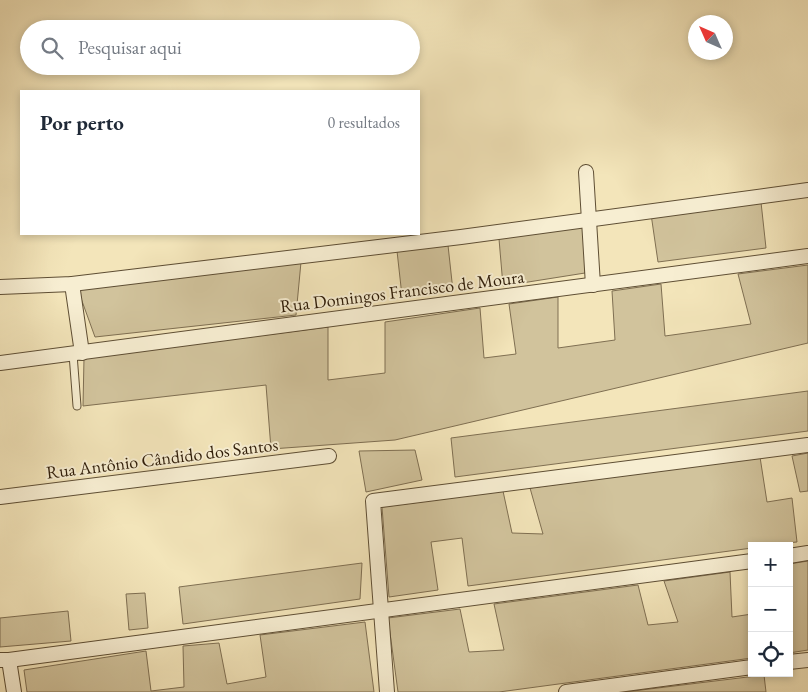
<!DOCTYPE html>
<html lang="pt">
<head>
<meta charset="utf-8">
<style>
  body { margin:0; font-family:"EB Garamond",serif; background:#f6f6f7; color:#1f2937 }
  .controls { position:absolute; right:15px; bottom:15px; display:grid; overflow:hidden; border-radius:0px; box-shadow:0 2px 8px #0003 }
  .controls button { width:45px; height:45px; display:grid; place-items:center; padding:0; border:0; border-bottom:1px solid #e0e1e3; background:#fff; color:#1f2937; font:25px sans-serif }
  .compass { position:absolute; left:688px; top:15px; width:45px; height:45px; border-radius:50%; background:#fff; box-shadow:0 2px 8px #0003; rotate:315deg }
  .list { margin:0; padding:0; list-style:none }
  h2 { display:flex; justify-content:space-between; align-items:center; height:65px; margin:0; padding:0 20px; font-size:21px }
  h2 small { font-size:16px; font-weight:400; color:#747a83 }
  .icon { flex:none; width:28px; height:28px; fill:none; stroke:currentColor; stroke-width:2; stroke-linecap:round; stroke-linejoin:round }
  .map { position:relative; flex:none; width:808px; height:692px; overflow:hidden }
  .search { position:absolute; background:#fff; box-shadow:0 2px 8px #0003; left:20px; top:20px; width:400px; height:55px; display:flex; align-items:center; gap:12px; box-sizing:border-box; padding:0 18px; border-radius:28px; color:#747a83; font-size:19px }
  .panel { position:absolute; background:#fff; box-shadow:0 2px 8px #0003; left:20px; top:90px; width:400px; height:145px; border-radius:0px }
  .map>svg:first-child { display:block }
  .green { fill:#d1c39c; stroke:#7f6f52 }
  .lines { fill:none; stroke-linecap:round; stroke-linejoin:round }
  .lane-casing { stroke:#5e4e34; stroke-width:9 }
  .street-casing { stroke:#5e4e34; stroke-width:16 }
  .lane { stroke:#f7eed2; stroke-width:7 }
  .street { stroke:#f7eed2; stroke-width:14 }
  .labels { text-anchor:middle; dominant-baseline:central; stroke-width:4; stroke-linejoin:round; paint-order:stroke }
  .street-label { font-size:18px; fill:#2d1b07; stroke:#f7eed2 }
</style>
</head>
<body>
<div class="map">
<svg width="808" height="692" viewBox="0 0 808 692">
  <rect width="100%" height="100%" fill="#f3e5ba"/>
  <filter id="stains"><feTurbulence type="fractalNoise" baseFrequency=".004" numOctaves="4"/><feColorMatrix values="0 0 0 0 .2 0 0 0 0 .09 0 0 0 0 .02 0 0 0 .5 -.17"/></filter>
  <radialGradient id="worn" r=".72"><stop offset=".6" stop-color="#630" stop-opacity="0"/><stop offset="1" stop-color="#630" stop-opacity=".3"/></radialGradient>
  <!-- green -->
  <g class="green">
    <path d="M760,193L766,248L658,262L651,214Z"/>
    <path d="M584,223L585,273L503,286L498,227Z"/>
    <path d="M447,236L453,291L402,296L396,242Z"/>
    <path d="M301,262L296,315L95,337L78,290Z"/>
    <path d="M808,265V343L395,440L271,449L266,385L83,406L84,358L328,327V380L385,373V322L480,308L484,358L516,354L509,304L558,297V348L615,340L612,291L661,284L665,336L751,324L738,274Z"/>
    <path d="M808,391V431L455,477L451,438Z"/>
    <path d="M415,450L422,480L366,492L359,451Z"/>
    <path d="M808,453V491L800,492L792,456Z"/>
    <path d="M760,457L767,502L792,498L797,542L752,546V548L468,586L462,538L431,542L438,590L389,597L382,507L503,491L512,533L543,534L530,488Z"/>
    <path d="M808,561V650L789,653V564Z"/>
    <path d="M362,563L360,599L183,624L179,587Z"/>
    <path d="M730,572L732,617L752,614V658L499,692H398L388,618L460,609L469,652L504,650L494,604L638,585L648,625L678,622L664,581Z"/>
    <path d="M145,593L148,628L129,630L126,594Z"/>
    <path d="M68,611L71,641L0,647V618Z"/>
    <path d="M365,622L374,692H27L24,670L146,651L151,691L184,687L183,646L219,643L227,684L266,677L260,635Z"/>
    <path d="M764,675L766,692H625Z"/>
  </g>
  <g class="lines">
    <defs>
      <path id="lane" d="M73,354L77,406"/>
      <g id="street">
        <path d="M586,172L593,285"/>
        <path d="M72,284L82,353"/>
        <path d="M0,287L72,284L461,237L808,190"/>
        <path d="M0,363L808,256"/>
        <path d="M0,497L329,456"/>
        <path d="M789,556L808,553"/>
        <path d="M1,660H9L14,692"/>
        <path d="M9,660L752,561"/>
        <path d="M789,662L808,660"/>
        <path d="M387,692L373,501L808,445"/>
        <path d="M566,692L752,667"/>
      </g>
    </defs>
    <!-- lane casing -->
    <use href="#lane" class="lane-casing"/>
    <!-- street casing -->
    <use href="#street" class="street-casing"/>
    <!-- lane -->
    <use href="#lane" class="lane"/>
    <!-- street -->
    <use href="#street" class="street"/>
  </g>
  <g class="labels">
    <!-- street labels -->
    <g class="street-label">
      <text transform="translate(402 291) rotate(-7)">Rua Domingos Francisco de Moura</text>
      <text transform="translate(162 458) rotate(-7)">Rua Antônio Cândido dos Santos</text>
    </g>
  </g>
  <rect width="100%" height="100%" filter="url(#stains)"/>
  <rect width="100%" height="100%" fill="url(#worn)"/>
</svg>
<div class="controls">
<button>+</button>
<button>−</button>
<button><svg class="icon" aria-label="locate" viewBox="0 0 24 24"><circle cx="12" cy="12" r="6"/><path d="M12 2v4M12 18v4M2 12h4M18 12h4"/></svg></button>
</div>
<svg class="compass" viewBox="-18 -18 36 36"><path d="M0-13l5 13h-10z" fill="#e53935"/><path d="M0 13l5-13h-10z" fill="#747a83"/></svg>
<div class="search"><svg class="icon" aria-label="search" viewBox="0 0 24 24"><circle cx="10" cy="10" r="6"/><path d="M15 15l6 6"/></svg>Pesquisar aqui</div>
<section class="panel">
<h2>Por perto<small>0 resultados</small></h2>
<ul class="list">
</ul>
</section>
</div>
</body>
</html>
